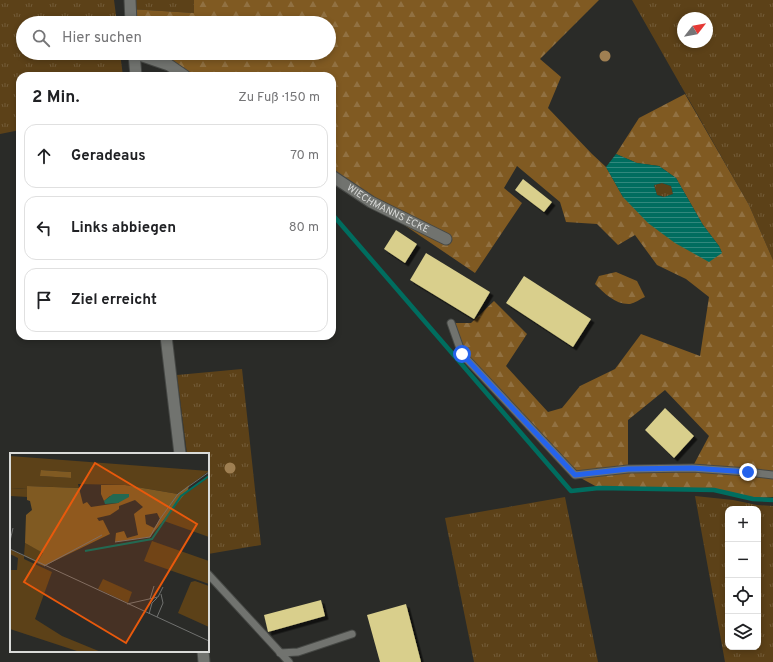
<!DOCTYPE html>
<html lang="de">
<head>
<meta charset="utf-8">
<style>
  body { margin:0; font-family:Overpass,sans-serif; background:#f6f6f6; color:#202124 }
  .controls { position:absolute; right:12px; bottom:12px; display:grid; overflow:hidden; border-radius:8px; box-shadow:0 2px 6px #0003 }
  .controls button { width:36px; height:36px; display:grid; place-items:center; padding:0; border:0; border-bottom:1px solid #e0e0e0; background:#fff; color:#202124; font:20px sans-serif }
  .compass { position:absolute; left:677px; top:12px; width:36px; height:36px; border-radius:50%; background:#fff; box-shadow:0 2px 6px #0003; rotate:59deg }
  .stop { position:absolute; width:12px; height:12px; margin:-9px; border:3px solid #2563eb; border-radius:50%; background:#fff }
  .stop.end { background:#2563eb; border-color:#fff; box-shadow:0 1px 4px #0008 }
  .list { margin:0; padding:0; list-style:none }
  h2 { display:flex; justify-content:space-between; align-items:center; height:52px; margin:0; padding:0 16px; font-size:17px }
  h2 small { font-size:13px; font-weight:400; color:#757577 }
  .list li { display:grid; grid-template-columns:26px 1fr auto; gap:12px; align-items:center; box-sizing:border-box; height:64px; margin:0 8px 8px; padding:0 8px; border:1px solid #e0e0e0; border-radius:12px }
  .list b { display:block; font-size:15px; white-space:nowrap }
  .list em { font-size:13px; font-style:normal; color:#757577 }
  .icon { flex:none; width:22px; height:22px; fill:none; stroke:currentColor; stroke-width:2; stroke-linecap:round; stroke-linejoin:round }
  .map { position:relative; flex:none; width:773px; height:662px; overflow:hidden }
  .search { position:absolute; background:#fff; box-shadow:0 2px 6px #0003; left:16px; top:16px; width:320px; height:44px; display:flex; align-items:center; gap:10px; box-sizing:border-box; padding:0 14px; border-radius:22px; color:#757577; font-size:15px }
  .panel { position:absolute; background:#fff; box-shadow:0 2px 6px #0003; left:16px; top:72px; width:320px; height:268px; border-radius:12px }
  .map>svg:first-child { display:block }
  .grass { fill:url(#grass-tufts); fill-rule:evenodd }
  .forest { fill:url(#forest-firs); fill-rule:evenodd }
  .water { fill:url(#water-rules); fill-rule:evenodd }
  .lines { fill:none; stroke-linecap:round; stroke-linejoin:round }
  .stream { stroke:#006d5f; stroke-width:4.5 }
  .building { fill:#d9cf8c; filter:url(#shadow) }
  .service-casing { stroke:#464845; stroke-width:9 }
  .minor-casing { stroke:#464845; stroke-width:13 }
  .service { stroke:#71736f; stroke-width:7 }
  .minor { stroke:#71736f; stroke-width:11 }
  .tree { fill:#9f7f52 }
  .route { stroke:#2563eb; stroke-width:5 }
  .labels { text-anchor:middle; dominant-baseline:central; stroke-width:4; stroke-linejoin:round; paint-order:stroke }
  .street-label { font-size:10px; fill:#dadbd9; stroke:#131312 }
  .inset-river { fill:none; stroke:#006d5f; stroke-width:2 }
  .inset-road { fill:none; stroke:#70716f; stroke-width:1 }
  .view { fill:#e8590c; fill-opacity:0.15; stroke:#e8590c; stroke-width:2 }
  .inset-edge { fill:none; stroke:#dadbd9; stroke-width:2 }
</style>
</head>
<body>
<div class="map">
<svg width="773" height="662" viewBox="0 0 773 662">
  <defs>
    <pattern id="grass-tufts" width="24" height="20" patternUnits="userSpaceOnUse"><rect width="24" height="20" fill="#5c4118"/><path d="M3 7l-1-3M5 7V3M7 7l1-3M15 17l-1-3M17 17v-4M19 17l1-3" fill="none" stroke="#735c39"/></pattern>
    <pattern id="forest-firs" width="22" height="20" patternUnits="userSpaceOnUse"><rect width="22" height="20" fill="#805a22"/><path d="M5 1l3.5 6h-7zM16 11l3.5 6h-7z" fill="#917142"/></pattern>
    <pattern id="water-rules" width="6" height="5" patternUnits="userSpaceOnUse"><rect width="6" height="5" fill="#006d5f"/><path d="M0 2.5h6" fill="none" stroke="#31887d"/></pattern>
    <filter id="shadow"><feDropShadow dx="3.5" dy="3.5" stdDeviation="0" flood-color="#0009"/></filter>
  </defs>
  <rect width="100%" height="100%" fill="#2a2b28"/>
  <!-- grass -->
  <g class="grass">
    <path d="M0,0H114L117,23H23V53H120L123,76H20V130L0,134Z"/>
    <path d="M130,0H194V13L130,9Z"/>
    <path d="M632,0H773V260L749,205ZM683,18H707V42H683Z"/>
    <path d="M662,183L671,186L673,194L665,197L657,195L654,185Z"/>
    <path d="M242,369L261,545L208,554V454H187L177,375Z"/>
    <path d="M695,496L733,500L757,505L773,506V662H725ZM728,509H758V647H728Z"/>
    <path d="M565,497L598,662H474L445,518Z"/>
  </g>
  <!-- forest -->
  <g class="forest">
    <path d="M194,0H599L540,59L561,77L548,108L592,154L606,167L623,197L722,253L719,246L703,225L676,178L659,166L637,163L616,154L639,118L685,94L749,205L773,260V497L753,499L714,490L599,488L575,475L462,354L451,323H471L494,301L527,334L506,366L548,412L562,408L580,386L615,369L641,334L700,356L709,297L686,279L657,265L635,235L618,245L597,224L566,222L560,202L517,166L504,188L522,203L475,273L332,176V76H185L134,53H329V23H131L130,9L194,13ZM665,390L709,436L692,468L628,469V420Z"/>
    <path d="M616,272L637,281L645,297C640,299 635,303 630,304C616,305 604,293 595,284L599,276Z"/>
  </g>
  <!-- water -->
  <path class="water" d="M616,154L637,163L659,166L676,178L703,225L719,246L722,253L709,262L675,243L648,223L623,197L606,167ZM662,183L671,186L673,194L664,197L657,195L654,185Z"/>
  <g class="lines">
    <!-- stream -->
    <path class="stream" d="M332,214L571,491L599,488L714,490L753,499L773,500"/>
  </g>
  <!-- building -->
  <g class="building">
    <path d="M523,179L552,202L544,212L515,190Z"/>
    <path d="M396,230L417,244L405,263L384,249Z"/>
    <path d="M426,253L490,292L474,319L410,280Z"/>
    <path d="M524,276L591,319L573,347L506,303Z"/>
    <path d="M665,408L694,436L674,458L645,430Z"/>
    <path d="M321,600L325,616L268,632L264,615Z"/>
    <path d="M406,604L421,662H380L367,615Z"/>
  </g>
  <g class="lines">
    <defs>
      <g id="service">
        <path d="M451,323L462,354L575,475L628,469L692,468L748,472L773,475"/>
        <path d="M208,574L289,662"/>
        <path d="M280,653L298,652L352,634"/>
      </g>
      <g id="minor">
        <path d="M130,0L131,23"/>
        <path d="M134,53L169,65L185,76"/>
        <path d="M134,53L136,76"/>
        <path id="s1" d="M332,176L371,202L446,239"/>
        <path d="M166,336L180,454"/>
        <path d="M203,651L204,662"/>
      </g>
    </defs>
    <!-- service casing -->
    <use href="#service" class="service-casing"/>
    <!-- minor casing -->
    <use href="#minor" class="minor-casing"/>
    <!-- service -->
    <use href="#service" class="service"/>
    <!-- minor -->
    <use href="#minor" class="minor"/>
  </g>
  <!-- trees -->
  <g class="tree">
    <circle cx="605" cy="56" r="5.5"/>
    <circle cx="230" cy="468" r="5.5"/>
  </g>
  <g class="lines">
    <!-- route -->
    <path class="route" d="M462,354L575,475L628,469L692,468L748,472"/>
  </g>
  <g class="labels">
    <!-- street labels -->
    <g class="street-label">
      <text stroke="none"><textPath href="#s1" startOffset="65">WIECHMANNS ECKE</textPath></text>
    </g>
  </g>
  <!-- overview -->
  <g transform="translate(10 453)">
    <rect width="199" height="199" fill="#2a2b28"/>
    <path d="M0,3L199,18L168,41L115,32L68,31L69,35L17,33V36L2,35L0,40ZM31,17L61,19V25L31,23ZM199,24V84L154,68L172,43ZM142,88L199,108V131L134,108ZM15,90L34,100L27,110L14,103V106L42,119L25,166L52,183L91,199H70L0,176V117H7L8,105L0,101V96L14,103ZM93,126L122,139L118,150L88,136ZM185,128L199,133V174L168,160L181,129Z" fill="#5c4118" fill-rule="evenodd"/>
    <path d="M31,17L61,19V25L30,23ZM91,32H115L168,41L179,32L178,37L140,84L105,89L106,80L114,78L117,85L128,82L124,61L133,54L125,47L109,53V56L100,62L87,65L89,68L93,67L100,81L34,113L27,110L33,100L15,90L16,62L22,57L20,48L17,47V33L69,35L73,51L77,49L81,54L108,50L119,41L100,43L94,48L91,41ZM147,60L150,66L144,75L136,71L135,62Z" fill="#805a22" fill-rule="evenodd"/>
    <path d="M1,35L17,36V44L1,43Z" fill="#5c4118"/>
    <path d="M103,41H119V44L108,50L95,51L94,48Z" fill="#006d5f"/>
    <path class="inset-river" d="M75,98L142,86L171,43L199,23"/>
    <path class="inset-road" d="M0,88L3,75M105,89L140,84L150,66L168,41L199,19M0,96L199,188M34,113L92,82M140,146L144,133M117,151L148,144L153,134M139,161L142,150L147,145M147,164L153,150L151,141"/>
    <path class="view" d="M85,10L187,71L116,190L14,129Z"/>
    <rect width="199" height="199" class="inset-edge"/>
  </g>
</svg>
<div class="controls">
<button>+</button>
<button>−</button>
<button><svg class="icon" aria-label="locate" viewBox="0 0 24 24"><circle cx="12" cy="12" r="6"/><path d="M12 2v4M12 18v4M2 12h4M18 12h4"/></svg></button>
<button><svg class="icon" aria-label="layers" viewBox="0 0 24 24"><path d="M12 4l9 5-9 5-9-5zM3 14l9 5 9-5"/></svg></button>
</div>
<svg class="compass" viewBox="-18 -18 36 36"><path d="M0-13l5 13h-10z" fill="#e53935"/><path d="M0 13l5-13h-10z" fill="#757577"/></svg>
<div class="stop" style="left:462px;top:354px"></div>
<div class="stop end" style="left:748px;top:472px"></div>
<div class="search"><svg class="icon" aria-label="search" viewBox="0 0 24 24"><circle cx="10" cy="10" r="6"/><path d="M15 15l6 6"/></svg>Hier suchen</div>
<section class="panel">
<h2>2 Min.<small>Zu Fuß · 150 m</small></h2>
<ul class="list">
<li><svg class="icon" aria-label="ahead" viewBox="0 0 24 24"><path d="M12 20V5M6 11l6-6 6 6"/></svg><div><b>Geradeaus</b></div><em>70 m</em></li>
<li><svg class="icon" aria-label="left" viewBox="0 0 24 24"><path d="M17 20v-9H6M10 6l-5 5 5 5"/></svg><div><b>Links abbiegen</b></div><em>80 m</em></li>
<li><svg class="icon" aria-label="arrive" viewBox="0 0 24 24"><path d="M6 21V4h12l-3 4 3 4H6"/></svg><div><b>Ziel erreicht</b></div></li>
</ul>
</section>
</div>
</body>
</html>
